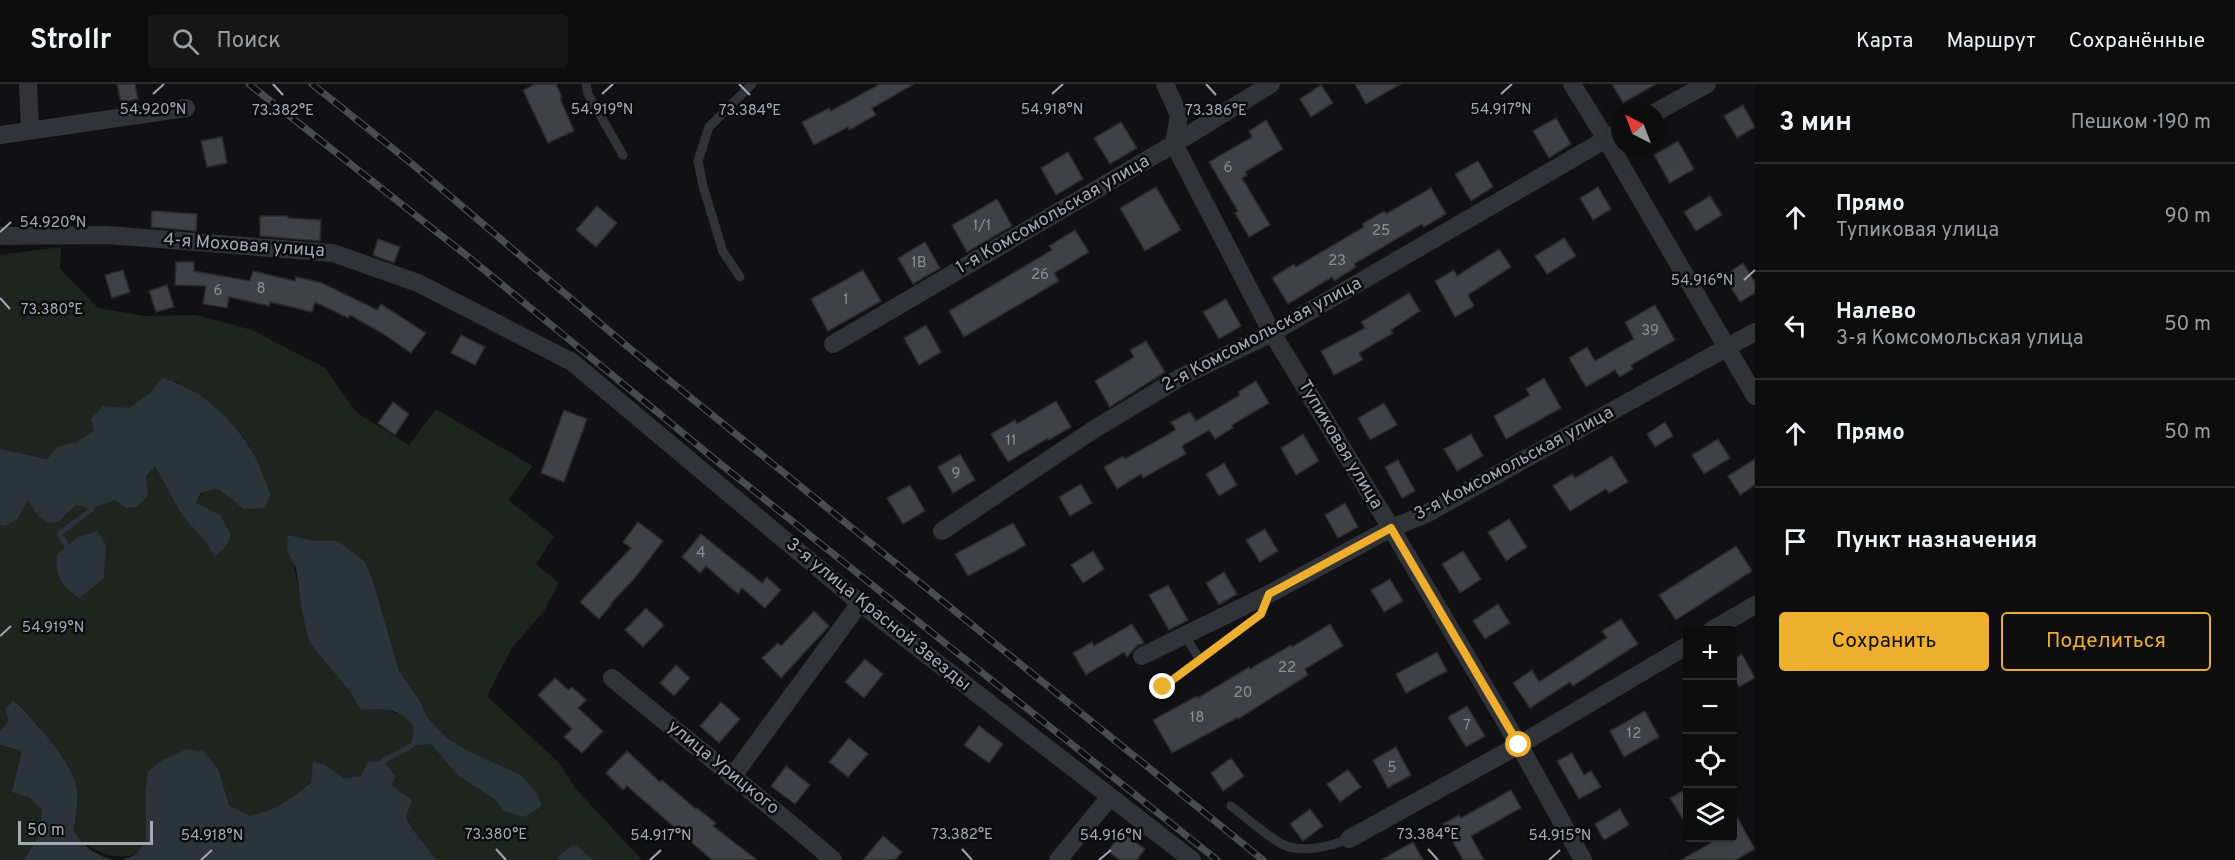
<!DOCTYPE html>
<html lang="ru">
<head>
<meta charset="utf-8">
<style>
  body { margin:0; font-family:Overpass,sans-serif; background:#161617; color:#f1f3f6 }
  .controls { position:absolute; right:18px; bottom:18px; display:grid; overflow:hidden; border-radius:6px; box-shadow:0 6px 24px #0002 }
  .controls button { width:54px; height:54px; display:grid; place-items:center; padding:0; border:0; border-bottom:2px solid #2d2d2e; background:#0d0d0e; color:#f1f3f6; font:30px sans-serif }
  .compass { position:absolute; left:1611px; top:18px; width:54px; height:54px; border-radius:50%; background:#0d0d0e; box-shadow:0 6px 24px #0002; rotate:318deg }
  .scale { position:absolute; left:18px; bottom:15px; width:135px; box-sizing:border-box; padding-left:6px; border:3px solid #a3a8b3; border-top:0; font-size:16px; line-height:21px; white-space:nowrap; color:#a3a8b3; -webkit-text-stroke:4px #0c0c0e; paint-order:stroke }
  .stop { position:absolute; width:18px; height:18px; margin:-14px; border:4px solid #eeaf2e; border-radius:50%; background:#fff }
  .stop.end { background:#eeaf2e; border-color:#fff; box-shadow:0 2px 6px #0008 }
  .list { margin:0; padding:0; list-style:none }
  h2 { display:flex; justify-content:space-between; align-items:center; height:78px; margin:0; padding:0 24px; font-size:26px }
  h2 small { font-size:20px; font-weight:400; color:#9a9c9e }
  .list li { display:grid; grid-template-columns:39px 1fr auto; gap:18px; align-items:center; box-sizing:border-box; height:108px; padding:0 24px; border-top:2px solid #2d2d2e }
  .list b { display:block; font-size:22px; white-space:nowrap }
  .list p { margin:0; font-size:20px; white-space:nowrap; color:#9a9c9e }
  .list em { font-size:20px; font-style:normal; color:#9a9c9e }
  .actions { display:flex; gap:12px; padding:18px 24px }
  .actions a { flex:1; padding:14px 0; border:2px solid #eeaf2e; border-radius:6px; text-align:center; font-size:21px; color:#eeaf2e }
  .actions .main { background:#eeaf2e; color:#111 }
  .icon { flex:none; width:33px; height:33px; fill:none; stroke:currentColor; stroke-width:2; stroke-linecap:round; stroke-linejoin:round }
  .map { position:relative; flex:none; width:1755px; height:776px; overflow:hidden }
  header { display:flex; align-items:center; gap:36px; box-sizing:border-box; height:84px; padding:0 30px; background:#0d0d0e; border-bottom:2px solid #2d2d2e }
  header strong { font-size:28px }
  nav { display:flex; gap:33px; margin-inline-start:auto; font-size:21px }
  .search { width:420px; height:54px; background:#161617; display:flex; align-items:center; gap:15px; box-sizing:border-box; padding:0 21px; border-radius:6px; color:#9a9c9e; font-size:22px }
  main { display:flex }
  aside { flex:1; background:#0d0d0e }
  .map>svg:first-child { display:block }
  .green { fill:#1e251f; fill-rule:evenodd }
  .water { fill:#2b343b }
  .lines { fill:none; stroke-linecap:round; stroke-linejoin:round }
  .stream { stroke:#2b343b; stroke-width:5 }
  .building { fill:#404146; stroke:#2b2b2f; stroke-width:1.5 }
  .lane { stroke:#323338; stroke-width:9 }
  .street { stroke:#323338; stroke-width:18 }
  .rail-casing { stroke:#494b51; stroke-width:7 }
  .rail { stroke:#0c0c0e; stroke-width:4.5; stroke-dasharray:14; stroke-linecap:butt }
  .route { stroke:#eeaf2e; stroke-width:8 }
  .ticks { fill:none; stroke:#a3a8b3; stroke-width:2 }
  .labels { text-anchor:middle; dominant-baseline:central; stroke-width:5; stroke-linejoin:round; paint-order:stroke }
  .number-label { font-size:15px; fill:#8a8e98 }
  .street-label { font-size:18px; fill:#a3a8b3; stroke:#0c0c0e }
  .ticks-label { font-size:15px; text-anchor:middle; fill:#a3a8b3; stroke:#0c0c0e; stroke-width:5; stroke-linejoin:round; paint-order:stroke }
</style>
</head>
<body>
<header>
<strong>Strollr</strong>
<div class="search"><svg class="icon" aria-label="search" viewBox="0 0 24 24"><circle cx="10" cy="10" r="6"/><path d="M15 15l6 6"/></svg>Поиск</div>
<nav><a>Карта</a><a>Маршрут</a><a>Сохранённые</a></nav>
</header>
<main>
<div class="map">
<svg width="1755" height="776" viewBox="0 0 1755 776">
  <rect width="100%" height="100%" fill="#111113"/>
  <!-- green -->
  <g class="green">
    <path d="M61,163L60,185L98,224L146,232L196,231L252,246L325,284L357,329L409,361L436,325L533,382L508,416L554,452L536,480L559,499L544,527L512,564L487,612L558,678L575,704L642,776H594L574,760L559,773L558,776H437L413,746L406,732L412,716L362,692L344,694L324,680C303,709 285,724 250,732L229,721L218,684L203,667L187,665L145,707L146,757C142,762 138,768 134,771C111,776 87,766 74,748L76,725L50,658L41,645L15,616L9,636L0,647V441L5,442L25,421L28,415L37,431L61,437L76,421L93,425L115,416L126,424L155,381L170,409L206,458L214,473L205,423L196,420L202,409L218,405L225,410L271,411C265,397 260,381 253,368C234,336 207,315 175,297C141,314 112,338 79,356C63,365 62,358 47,375L0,365V171ZM288,451L316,457H338L374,500L399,587L421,617L426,632L447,654L469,667L521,691L504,727L494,715L458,692L407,632L379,624L361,626L351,609L309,558ZM77,454L105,477L104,494L57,470Z"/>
    <path d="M0,661L22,667L29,713L42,726L39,752L24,776H0Z"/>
  </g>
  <!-- water -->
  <g class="water">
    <path d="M162,294C201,305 231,333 252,367C260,380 265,397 271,411L264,424L244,425L218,405L201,409L196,419L220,431L231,451L226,462L214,473L206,458L182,431L155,382L146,393L148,412L136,423L126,424L115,416L92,425L76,421L60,437L49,439L37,431L28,416L17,435L5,442L0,441V365L47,375L57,363L76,358L94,347L91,335L103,322L129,324L150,309Z"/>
    <path d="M97,447L106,461L104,494L79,514C60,500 55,493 57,470L77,454Z"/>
    <path d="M288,451L316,457H338L365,478L374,500L399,587L421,618L426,632L447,654L469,667L521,691L536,708L542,722L524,733L504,727L494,715L458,692L431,660L411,662L414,643C402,624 382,624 361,626L351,609L309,558L302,527L296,484L287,467Z"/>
    <path d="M14,616C34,637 65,670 75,698C80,712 75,733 74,748C85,763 96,772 114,776H24L39,752L42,726L29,713L12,708L22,667L0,661V647L9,636L5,625Z"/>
    <path d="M187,665L203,667L218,684L229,721L250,732C276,726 291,716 311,698L313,678L324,680L344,694L361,692L368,678L383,677L396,692L391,701L412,716L406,733L413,746L437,776H122L135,771L146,757L145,707L148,688L164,675Z"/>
    <path d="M574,760L594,776H558V773Z"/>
  </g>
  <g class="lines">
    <!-- stream -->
    <g class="stream">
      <path d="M67,462L59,450L92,425"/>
      <path d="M383,677L411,662"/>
    </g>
  </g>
  <!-- building -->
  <g class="building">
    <path d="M117,0H135L138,15L121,19Z"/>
    <path d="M535,0H556L562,13L560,14L574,47L548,59L523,6Z"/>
    <path d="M880,0H914L872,24L876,31L849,46L848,43L814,61L802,38L829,24L831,27Z"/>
    <path d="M1355,0H1401L1366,20Z"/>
    <path d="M1612,0H1656L1623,19Z"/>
    <path d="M1321,1L1333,19L1311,33L1300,15Z"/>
    <path d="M1743,21L1755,43L1737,54L1724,32Z"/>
    <path d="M1556,34L1571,60L1549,74L1533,47Z"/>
    <path d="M1266,36L1283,65L1245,88L1247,91L1242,94L1270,141L1249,153L1235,129L1238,127L1209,78L1252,53L1249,47Z"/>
    <path d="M1121,38L1137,64L1110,80L1094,54Z"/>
    <path d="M222,53L227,79L207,83L201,57Z"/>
    <path d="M1678,57L1694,85L1670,99L1654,71Z"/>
    <path d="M1068,68L1083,95L1056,111L1041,84Z"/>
    <path d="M1478,77L1493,103L1471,117L1455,90Z"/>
    <path d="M1156,103L1181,146L1145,167L1120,124Z"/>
    <path d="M1598,103L1611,125L1593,136L1580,114Z"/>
    <path d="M1431,104L1446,130L1424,143L1422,140L1354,180L1356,183L1334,197L1332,193L1288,220L1272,194L1294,180L1296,183L1364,143L1362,140L1384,127L1386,130Z"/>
    <path d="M1710,112L1722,131L1696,147L1684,128Z"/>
    <path d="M997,115L1012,142L967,168L952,141Z"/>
    <path d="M597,122L617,139L596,163L576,146Z"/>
    <path d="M152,127L197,130L196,147L151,143Z"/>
    <path d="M260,132H288V134L321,136L320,157L260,152Z"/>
    <path d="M1075,146L1089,168L1054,189L1059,197L964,253L949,227L1052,166L1049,162Z"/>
    <path d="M1564,154L1576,172L1547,190L1535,172Z"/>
    <path d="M378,155L400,163L394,179L373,171Z"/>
    <path d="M925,158L940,184L913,200L898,174Z"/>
    <path d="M1499,165L1511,183L1468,211L1474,222L1455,233L1435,197L1454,186L1457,192Z"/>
    <path d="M176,178H194V187L250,197L253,187L295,197L296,193L322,199L377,226L381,220L426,249L411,269L385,251L350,231L348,234L315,218L312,228L270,218L269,222L229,213L227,224L203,220L206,202L175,201Z"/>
    <path d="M1743,179L1755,198V209L1740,218L1724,192Z"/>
    <path d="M123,186L130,208L112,214L105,191Z"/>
    <path d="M863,186L881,217L828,247L811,215Z"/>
    <path d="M167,201L174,223L156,228L149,207Z"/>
    <path d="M1409,209L1420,227L1391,246L1393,249L1359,269L1363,276L1334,291L1321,267L1365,244L1361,238Z"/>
    <path d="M1226,215L1241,242L1219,255L1203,228Z"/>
    <path d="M1655,221L1675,256L1631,281L1633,285L1620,293L1615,286L1586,303L1569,274L1587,263L1595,277L1634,255L1625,238Z"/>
    <path d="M926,241L941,268L919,281L904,254Z"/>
    <path d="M461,251L485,263L475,281L451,269Z"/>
    <path d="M1146,257L1165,288L1110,323L1095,297L1134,273L1130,266Z"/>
    <path d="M1544,294L1561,324L1506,355L1494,332L1530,311L1526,305Z"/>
    <path d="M1256,297L1269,319L1232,341L1233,344L1215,355L1209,346L1182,362L1186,370L1143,394L1141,390L1117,405L1104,383L1123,372L1125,375L1176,346L1171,338L1190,328L1196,337L1240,311L1238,308Z"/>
    <path d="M1056,317L1071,343L1049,356L1048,354L1008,378L991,350L1015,336L1017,340Z"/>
    <path d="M393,318L409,330L395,351L378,339Z"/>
    <path d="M1384,319L1397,341L1370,356L1358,334Z"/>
    <path d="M564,326L587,335L564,398L541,389Z"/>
    <path d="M1665,338L1673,352L1655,363L1647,350Z"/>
    <path d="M1303,350L1319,377L1296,391L1281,364Z"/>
    <path d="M1471,350L1483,372L1457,387L1444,365Z"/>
    <path d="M1718,355L1730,374L1704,390L1692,371Z"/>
    <path d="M960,370L975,396L953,409L938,383Z"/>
    <path d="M1612,372L1628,398L1609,409L1606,405L1570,427L1553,402L1572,390L1575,394Z"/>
    <path d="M1755,375V401L1740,411L1728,392Z"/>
    <path d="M1398,376L1415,407L1402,414L1385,383Z"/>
    <path d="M1224,379L1237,401L1219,412L1206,390Z"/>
    <path d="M1081,400L1092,419L1070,432L1059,413Z"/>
    <path d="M910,401L925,427L903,440L887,414Z"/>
    <path d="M1345,419L1358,443L1338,454L1325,431Z"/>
    <path d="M1509,435L1527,463L1506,477L1488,448Z"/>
    <path d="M638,438L663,457L634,495L611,519L612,520L599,535L580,518L631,464L623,458Z"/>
    <path d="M1013,439L1026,461L968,492L955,470Z"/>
    <path d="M1265,445L1278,467L1260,478L1246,456Z"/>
    <path d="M701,450L762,499L767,493L781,506L765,524L742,504L738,510L706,482L700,489L682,473Z"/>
    <path d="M1736,462L1752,487L1676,536L1659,511Z"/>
    <path d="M1093,467L1104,485L1083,499L1071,481Z"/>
    <path d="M1463,467L1481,495L1460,509L1442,480Z"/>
    <path d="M1224,488L1237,510L1219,521L1206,499Z"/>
    <path d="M1390,495L1403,517L1384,528L1371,506Z"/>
    <path d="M1168,501L1188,536L1169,546L1149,511Z"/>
    <path d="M1498,520L1510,539L1485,555L1473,537Z"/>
    <path d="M646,524L664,541L643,563L625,546Z"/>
    <path d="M814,527L829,542L781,594L762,574L778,559L781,562Z"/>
    <path d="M1621,535L1638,560L1573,602L1570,598L1530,624L1513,599L1532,586L1539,598L1607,554L1602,547Z"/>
    <path d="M1132,540L1144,559L1137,562L1127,573L1124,568L1086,591L1073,569L1092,558L1094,562Z"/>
    <path d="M1330,540L1343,562L1305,585L1308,591L1238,635L1237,634L1172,669L1153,636L1197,612L1198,614L1249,583L1250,585L1291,561L1292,563Z"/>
    <path d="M1437,568L1447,587L1406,609L1396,590Z"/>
    <path d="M1742,570L1755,594L1739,603L1732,592V576Z"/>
    <path d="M865,575L883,590L864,614L845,598Z"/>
    <path d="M676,581L690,594L674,612L660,599Z"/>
    <path d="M555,594L568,606L572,603L586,616L578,624L603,647L582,669L564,653L572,645L538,611Z"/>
    <path d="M721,618L740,635L719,659L700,642Z"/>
    <path d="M1467,622L1485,652L1466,663L1448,633Z"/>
    <path d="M1645,627L1659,653L1624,673L1610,647Z"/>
    <path d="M979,642L1003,660L989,679L964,661Z"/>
    <path d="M849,654L868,670L848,693L829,678Z"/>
    <path d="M1396,663L1411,691L1388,704L1373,676Z"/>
    <path d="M627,667L660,698L662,696L696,725L697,724L716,739L713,742L757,776H712L627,702L623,706L606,689Z"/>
    <path d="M1572,669L1584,691L1591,687L1601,703L1579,715L1557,677Z"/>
    <path d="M1231,674L1244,692L1223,707L1211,689Z"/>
    <path d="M786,682L810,701L795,720L771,702Z"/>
    <path d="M1348,686L1361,703L1340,718L1327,700Z"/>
    <path d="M1688,704V744L1670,714Z"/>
    <path d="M1511,706L1521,724L1471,752L1484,776H1463L1443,740L1459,731L1461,734Z"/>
    <path d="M1732,724L1755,765L1736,776H1681L1721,753H1732Z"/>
    <path d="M1310,725L1323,742L1303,757L1290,740Z"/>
    <path d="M1620,725L1629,741L1604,756L1595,740Z"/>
    <path d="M1122,748L1145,765L1137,776H1120L1108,767Z"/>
    <path d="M883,752L902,768L895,776H863Z"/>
    <path d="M1413,758L1423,776H1381Z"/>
  </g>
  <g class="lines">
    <!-- lane -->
    <g class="lane">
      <path d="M586,0L588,10L623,71"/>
      <path d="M740,193L723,168L703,102L698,77L709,43L752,0"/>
      <path d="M1184,550L1200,576"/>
      <path d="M1163,603L1261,530L1268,512"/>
      <path d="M1231,722C1243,731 1276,760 1289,763C1309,768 1330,762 1349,755"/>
    </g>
    <!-- street -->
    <g class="street">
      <path d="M28,0L30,46"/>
      <path d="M1165,0L1179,31L1174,60L1272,249L1391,444L1519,661L1583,776"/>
      <path d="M1572,0L1606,55L1755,312"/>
      <path d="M1656,28L1707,0"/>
      <path d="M0,51L186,24"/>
      <path d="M0,152L108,151L333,169L418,199L572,278L860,519L1192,776"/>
      <path d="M833,260L1174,60L1271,0"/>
      <path d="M942,447L1093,346L1181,293L1272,249L1620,47"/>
      <path d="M1712,546L1755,521"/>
      <path d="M1142,572L1269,510L1391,444L1424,431L1755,248"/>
      <path d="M612,594C685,655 761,713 833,776"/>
      <path d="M732,693L860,519"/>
      <path d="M1349,755L1519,661L1688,561"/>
      <path d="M1058,776L1110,713"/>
    </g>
    <defs>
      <g id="rail">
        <path d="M249,0L466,171L723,382L1217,776"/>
        <path d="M312,0L411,79L628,263L1263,776"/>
      </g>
    </defs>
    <!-- rail casing -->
    <use href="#rail" class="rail-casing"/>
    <!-- rail -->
    <use href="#rail" class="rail"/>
  </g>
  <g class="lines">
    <!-- route -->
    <path class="route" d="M1163,603L1261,530L1269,510L1391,444L1519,661"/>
  </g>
  <!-- ticks -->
  <path class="ticks" d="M273,0L283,11M739,0L750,11M1206,0L1216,11M153,10L164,0M602,10L613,0M1052,10L1063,0M1501,10L1512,0M0,148L11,138M1744,196L1755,186M0,214L10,225M0,552L11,542M496,765L506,776M962,765L972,776M1428,765L1438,776M201,776L212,766M650,776L661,766M1099,776L1111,766M1549,776L1560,766"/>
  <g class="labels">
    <!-- number labels -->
    <g class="number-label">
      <text x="1228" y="84">6</text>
      <text x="982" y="142">1/1</text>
      <text x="1381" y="147">25</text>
      <text x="1337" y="177">23</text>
      <text x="919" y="179">1В</text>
      <text x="1040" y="191">26</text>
      <text x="261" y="205">8</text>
      <text x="218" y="207">6</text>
      <text x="846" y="216">1</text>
      <text x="1650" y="247">39</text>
      <text x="1011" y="357">11</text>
      <text x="956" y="390">9</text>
      <text x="701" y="469">4</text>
      <text x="1287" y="584">22</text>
      <text x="1243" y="609">20</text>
      <text x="1197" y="634">18</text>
      <text x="1467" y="642">7</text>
      <text x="1634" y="650">12</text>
      <text x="1392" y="684">5</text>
    </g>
    <!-- street labels -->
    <g class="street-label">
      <text transform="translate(1053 131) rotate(-30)">1-я Комсомольская улица</text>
      <text transform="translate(244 162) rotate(4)">4-я Моховая улица</text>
      <text transform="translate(1262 251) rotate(-28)">2-я Комсомольская улица</text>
      <text transform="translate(1340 361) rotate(59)">Тупиковая улица</text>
      <text transform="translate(1514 380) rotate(-28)">3-я Комсомольская улица</text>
      <text transform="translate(878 531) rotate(39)">3-я улица Красной Звезды</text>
      <text transform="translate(723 684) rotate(39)">улица Урицкого</text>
    </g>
  </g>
  <g class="ticks-label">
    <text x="153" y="30">54.920°N</text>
    <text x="602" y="30">54.919°N</text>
    <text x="1052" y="30">54.918°N</text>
    <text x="1501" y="30">54.917°N</text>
    <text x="283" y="31">73.382°E</text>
    <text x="750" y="31">73.384°E</text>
    <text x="1216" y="31">73.386°E</text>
    <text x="53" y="143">54.920°N</text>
    <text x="1702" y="201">54.916°N</text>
    <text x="52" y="230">73.380°E</text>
    <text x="53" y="548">54.919°N</text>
    <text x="496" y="755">73.380°E</text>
    <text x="962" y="755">73.382°E</text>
    <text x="1428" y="755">73.384°E</text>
    <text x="212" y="756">54.918°N</text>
    <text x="661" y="756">54.917°N</text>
    <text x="1111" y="756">54.916°N</text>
    <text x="1560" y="756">54.915°N</text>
  </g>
</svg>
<div class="controls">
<button>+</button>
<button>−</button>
<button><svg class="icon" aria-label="locate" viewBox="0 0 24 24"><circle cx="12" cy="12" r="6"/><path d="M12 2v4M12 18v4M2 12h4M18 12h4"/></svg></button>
<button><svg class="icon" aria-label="layers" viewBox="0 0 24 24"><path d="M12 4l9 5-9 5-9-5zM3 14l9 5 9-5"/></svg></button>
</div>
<svg class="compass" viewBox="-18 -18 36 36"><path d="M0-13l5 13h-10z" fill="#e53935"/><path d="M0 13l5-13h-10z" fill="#9a9c9e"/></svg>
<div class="scale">50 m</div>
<div class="stop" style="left:1519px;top:661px"></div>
<div class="stop end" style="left:1163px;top:603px"></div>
</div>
<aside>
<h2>3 мин<small>Пешком · 190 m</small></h2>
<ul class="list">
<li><svg class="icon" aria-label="ahead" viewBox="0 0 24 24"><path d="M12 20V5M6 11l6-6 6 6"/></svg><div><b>Прямо</b><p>Тупиковая улица</p></div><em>90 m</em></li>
<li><svg class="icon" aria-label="left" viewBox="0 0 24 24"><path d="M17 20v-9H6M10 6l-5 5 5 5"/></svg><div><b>Налево</b><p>3-я Комсомольская улица</p></div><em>50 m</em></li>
<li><svg class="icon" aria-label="ahead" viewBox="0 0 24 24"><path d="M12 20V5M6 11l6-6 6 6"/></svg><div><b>Прямо</b></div><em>50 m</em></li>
<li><svg class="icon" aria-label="arrive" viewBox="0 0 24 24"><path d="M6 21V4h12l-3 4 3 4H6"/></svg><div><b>Пункт назначения</b></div></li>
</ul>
<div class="actions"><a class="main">Сохранить</a><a>Поделиться</a></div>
</aside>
</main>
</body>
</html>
